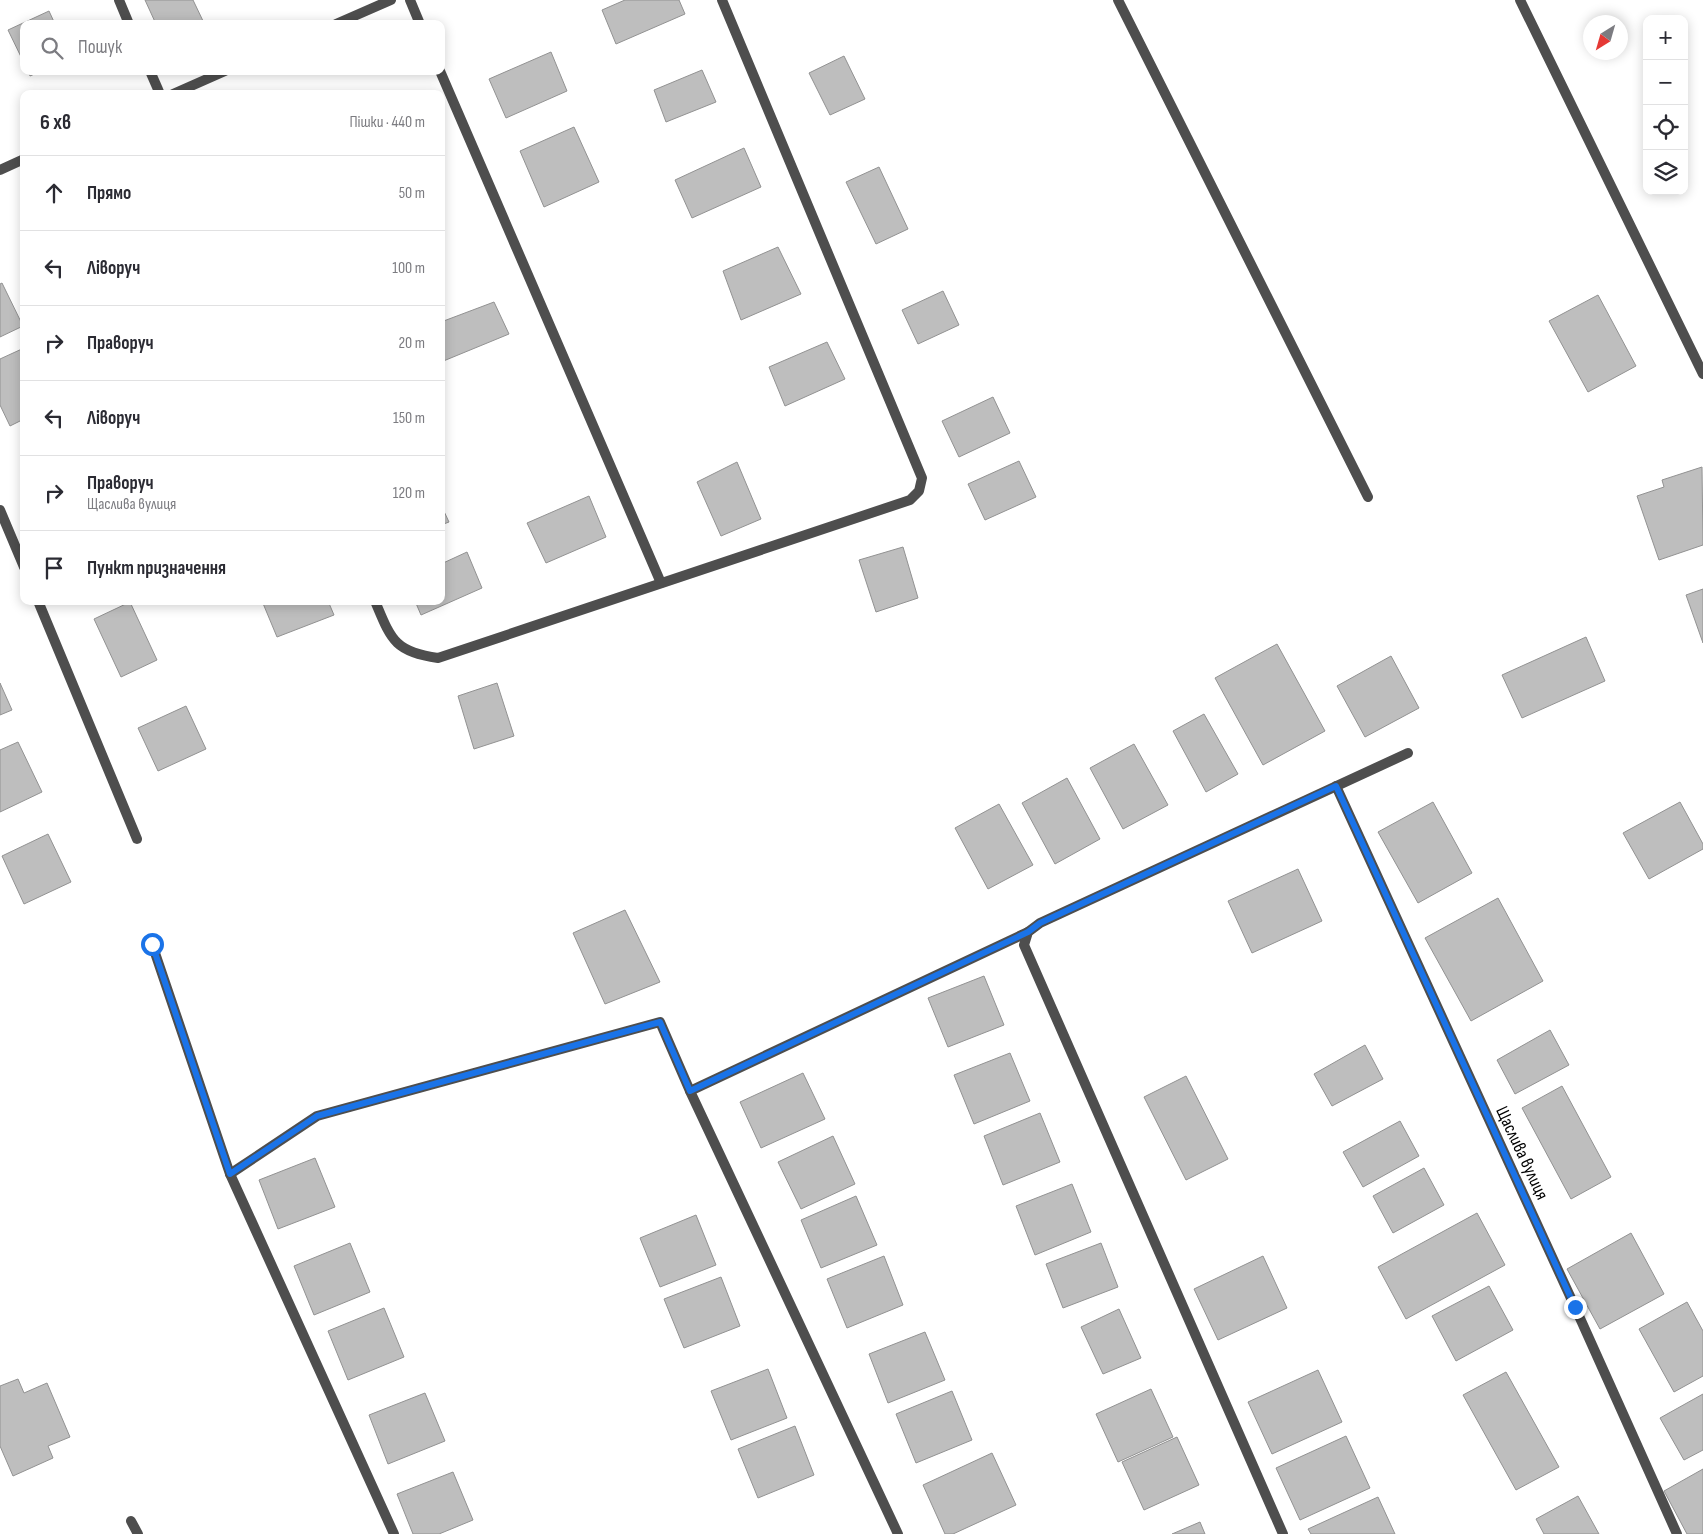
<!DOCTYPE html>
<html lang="uk">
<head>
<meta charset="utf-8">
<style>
  body { margin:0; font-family:"Sofia Sans Condensed",sans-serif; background:#f2f2f3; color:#2b2b33 }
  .controls { position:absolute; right:15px; top:15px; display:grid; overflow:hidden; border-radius:10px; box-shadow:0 2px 12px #0003 }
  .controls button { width:45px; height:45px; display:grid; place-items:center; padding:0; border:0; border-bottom:1px solid #e1e1e2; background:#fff; color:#2b2b33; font:25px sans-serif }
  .compass { position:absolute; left:1583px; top:15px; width:45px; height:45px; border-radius:50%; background:#fff; box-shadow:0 2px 12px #0003; rotate:217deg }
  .stop { position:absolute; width:15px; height:15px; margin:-11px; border:4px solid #1a73e8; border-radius:50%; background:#fff }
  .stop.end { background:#1a73e8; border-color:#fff; box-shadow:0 1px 5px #0008 }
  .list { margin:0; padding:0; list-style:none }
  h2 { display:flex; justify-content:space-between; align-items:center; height:65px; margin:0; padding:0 20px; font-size:21px }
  h2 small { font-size:16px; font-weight:400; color:#7c7c81 }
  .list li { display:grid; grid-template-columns:32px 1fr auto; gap:15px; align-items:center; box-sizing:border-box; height:75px; padding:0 20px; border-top:1px solid #e1e1e2 }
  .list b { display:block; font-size:19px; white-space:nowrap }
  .list p { margin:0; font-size:16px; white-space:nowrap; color:#7c7c81 }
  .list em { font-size:16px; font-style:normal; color:#7c7c81 }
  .icon { flex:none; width:28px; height:28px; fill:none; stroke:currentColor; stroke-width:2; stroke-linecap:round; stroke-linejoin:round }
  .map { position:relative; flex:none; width:1703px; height:1534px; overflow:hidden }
  .search { position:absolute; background:#fff; box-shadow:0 2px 12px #0003; left:20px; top:20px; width:425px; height:55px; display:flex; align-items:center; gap:12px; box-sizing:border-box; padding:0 18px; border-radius:10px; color:#7c7c81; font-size:19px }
  .panel { position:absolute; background:#fff; box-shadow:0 2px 12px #0003; left:20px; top:90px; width:425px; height:515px; border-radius:10px }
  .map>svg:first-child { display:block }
  .building { fill:#bebebe; stroke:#929292 }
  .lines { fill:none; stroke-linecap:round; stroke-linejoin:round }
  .street { stroke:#4e4e4e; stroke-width:10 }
  .route { stroke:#1a73e8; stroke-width:6 }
  .labels { text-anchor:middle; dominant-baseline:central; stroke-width:4.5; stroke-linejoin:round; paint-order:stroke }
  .street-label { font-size:18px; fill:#000; stroke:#fff }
</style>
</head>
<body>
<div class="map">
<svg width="1703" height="1534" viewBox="0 0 1703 1534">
  <rect width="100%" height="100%" fill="#fff"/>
  <!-- building -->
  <g class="building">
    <path d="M145,0H193L204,23L156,24Z"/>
    <path d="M625,0H679L685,14L616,44L602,10Z"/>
    <path d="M49,11L55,24H24V63L8,30Z"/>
    <path d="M551,52L567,91L506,118L489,79Z"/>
    <path d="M844,56L865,99L830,115L809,73Z"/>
    <path d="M702,70L716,102L666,122L654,90Z"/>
    <path d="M28,71H41L30,76Z"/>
    <path d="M574,127L599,182L544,207L520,151Z"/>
    <path d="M744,148L761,187L692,218L675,180Z"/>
    <path d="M879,167L908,229L876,244L846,182Z"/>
    <path d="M778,247L801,294L741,320L723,271Z"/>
    <path d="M2,283L23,326L0,337V284Z"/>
    <path d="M943,291L959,325L918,344L902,310Z"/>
    <path d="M1598,295L1636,366L1588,392L1549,321Z"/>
    <path d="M494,302L509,334L441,362V322Z"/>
    <path d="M827,342L845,379L785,406L769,367Z"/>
    <path d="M24,348V419L10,426L0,405V359Z"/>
    <path d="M993,397L1010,433L959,457L942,421Z"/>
    <path d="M1019,461L1036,497L985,520L968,484Z"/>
    <path d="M737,462L761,519L721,536L697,482Z"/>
    <path d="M1702,467L1703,545L1659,560L1637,496L1664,487L1662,480Z"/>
    <path d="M589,496L606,537L546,563L527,523Z"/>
    <path d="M441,505L449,522L441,525Z"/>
    <path d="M903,547L918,598L876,612L859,560Z"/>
    <path d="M467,552L482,588L421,615L415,601H441V564Z"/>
    <path d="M1703,589V643L1686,595Z"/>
    <path d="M262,601H328L334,615L277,637Z"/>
    <path d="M130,602L157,660L121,677L94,619Z"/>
    <path d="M1586,637L1605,681L1522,718L1502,675Z"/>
    <path d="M1277,644L1325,731L1263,765L1215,678Z"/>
    <path d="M1391,656L1419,708L1365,737L1337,686Z"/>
    <path d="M0,683L12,710L0,715Z"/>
    <path d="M497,683L514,736L474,749L458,696Z"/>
    <path d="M186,706L206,749L158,771L138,728Z"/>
    <path d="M1204,714L1238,774L1206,792L1173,731Z"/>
    <path d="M18,742L42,792L0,812V750Z"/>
    <path d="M1134,744L1168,805L1123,829L1090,768Z"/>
    <path d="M1067,778L1100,839L1055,864L1022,803Z"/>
    <path d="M1433,802L1472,873L1418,903L1378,832Z"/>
    <path d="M1680,802L1703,844V849L1649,879L1623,833Z"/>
    <path d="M999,804L1033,865L988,889L955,828Z"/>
    <path d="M48,834L71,882L24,904L2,856Z"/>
    <path d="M1298,869L1322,921L1252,953L1228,901Z"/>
    <path d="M1498,898L1543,981L1471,1021L1425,938Z"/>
    <path d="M625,910L660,982L605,1004L573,933Z"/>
    <path d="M984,976L1004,1025L948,1047L928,998Z"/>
    <path d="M1550,1030L1569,1065L1515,1094L1497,1060Z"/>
    <path d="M1365,1045L1383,1079L1332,1106L1314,1074Z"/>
    <path d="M1010,1053L1030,1101L974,1124L954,1075Z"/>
    <path d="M803,1073L825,1119L761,1148L740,1102Z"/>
    <path d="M1186,1076L1228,1159L1186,1180L1144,1097Z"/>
    <path d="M1562,1086L1611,1177L1571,1199L1522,1108Z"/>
    <path d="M1040,1113L1060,1162L1003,1185L984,1136Z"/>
    <path d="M1400,1121L1419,1156L1363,1187L1343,1152Z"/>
    <path d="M833,1136L855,1184L801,1209L778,1162Z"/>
    <path d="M315,1158L335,1207L278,1229L259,1180Z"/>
    <path d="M1424,1168L1444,1205L1393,1233L1373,1196Z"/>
    <path d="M1072,1184L1091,1232L1035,1255L1016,1206Z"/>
    <path d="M856,1196L877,1245L821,1268L801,1220Z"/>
    <path d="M1477,1213L1505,1265L1406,1319L1378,1267Z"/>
    <path d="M696,1215L716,1265L660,1287L640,1238Z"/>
    <path d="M1631,1233L1664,1294L1600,1329L1567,1269Z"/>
    <path d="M350,1243L370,1292L314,1315L294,1266Z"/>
    <path d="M1101,1243L1118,1287L1063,1308L1046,1264Z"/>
    <path d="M884,1256L903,1305L847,1328L827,1279Z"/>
    <path d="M1263,1256L1287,1308L1218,1340L1194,1289Z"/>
    <path d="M721,1277L740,1326L684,1348L664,1299Z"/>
    <path d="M1489,1286L1513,1330L1456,1361L1432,1316Z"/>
    <path d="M1687,1302L1703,1331V1376L1674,1392L1639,1329Z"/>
    <path d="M384,1308L404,1357L348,1380L328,1331Z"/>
    <path d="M1119,1309L1141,1358L1103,1374L1081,1327Z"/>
    <path d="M925,1332L945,1380L888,1403L869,1354Z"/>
    <path d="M768,1369L787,1418L731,1440L711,1391Z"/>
    <path d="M1318,1370L1342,1422L1272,1454L1248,1402Z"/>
    <path d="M1506,1372L1559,1467L1516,1490L1463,1395Z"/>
    <path d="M18,1379L24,1393L47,1383L70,1437L48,1446L53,1458L13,1476L0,1446V1386Z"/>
    <path d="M1151,1389L1173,1437L1118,1462L1096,1414Z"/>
    <path d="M952,1391L972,1440L916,1463L896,1414Z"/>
    <path d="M425,1393L445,1441L388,1464L369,1415Z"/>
    <path d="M1703,1394V1450L1684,1460L1660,1418Z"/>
    <path d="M795,1426L814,1475L758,1498L738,1449Z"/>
    <path d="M1346,1436L1370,1488L1300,1520L1276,1468Z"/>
    <path d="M1177,1437L1199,1485L1144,1510L1122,1462Z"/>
    <path d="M992,1453L1016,1505L953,1534H945L923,1485Z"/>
    <path d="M1703,1469V1534H1687L1664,1491Z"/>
    <path d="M453,1472L473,1520L439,1534H413L397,1494Z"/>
    <path d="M1578,1496L1599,1534H1544L1536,1519Z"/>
    <path d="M1378,1497L1395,1534H1311L1308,1529Z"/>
    <path d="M1200,1522L1205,1534H1172Z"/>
  </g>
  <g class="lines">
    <!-- street -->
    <g class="street">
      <path d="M119,0L129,24"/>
      <path d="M410,0L420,24"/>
      <path d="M1118,0L1368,497"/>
      <path d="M1520,0L1703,374"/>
      <path d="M336,24L391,0"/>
      <path d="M150,71L160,94"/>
      <path d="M440,71L661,583"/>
      <path d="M173,94L225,71"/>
      <path d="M0,170L24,159"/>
      <path d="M0,510L24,567"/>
      <path d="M38,601L137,839"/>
      <path d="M375,601C391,639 394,652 438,658L910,500L919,491L922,478L722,0"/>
      <path d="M1336,786L1575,1307L1677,1534"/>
      <path d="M152,944L230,1174L394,1534"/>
      <path d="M230,1174L317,1116L660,1022L690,1091"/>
      <path d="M131,1521L138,1534"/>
      <path d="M898,1534L690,1091L1028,932"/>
      <path d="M1283,1534L1024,945L1028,932L1040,923L1408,753"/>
    </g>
  </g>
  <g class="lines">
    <!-- route -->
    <path class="route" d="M152,944L230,1174L317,1116L660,1022L690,1091L1028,932L1040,923L1336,786L1575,1307"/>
  </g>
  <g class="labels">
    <!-- street labels -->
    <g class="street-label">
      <text transform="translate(1522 1153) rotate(65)">Щаслива вулиця</text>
    </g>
  </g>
</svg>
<div class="controls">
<button>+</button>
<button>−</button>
<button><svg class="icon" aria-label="locate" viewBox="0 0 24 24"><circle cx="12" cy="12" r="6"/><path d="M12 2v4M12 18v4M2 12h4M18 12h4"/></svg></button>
<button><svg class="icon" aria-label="layers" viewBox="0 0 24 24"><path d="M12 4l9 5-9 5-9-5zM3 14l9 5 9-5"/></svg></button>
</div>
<svg class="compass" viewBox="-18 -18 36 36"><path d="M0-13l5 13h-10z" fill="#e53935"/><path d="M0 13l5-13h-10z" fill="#7c7c81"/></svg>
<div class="stop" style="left:152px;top:944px"></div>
<div class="stop end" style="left:1575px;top:1307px"></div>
<div class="search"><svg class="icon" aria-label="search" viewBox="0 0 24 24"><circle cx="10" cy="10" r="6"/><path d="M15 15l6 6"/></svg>Пошук</div>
<section class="panel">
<h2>6 хв<small>Пішки · 440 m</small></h2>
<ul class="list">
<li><svg class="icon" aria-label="ahead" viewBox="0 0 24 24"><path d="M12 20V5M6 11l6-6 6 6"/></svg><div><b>Прямо</b></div><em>50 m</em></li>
<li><svg class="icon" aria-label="left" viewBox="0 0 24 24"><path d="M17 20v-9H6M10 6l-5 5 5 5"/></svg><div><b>Ліворуч</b></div><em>100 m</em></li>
<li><svg class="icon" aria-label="right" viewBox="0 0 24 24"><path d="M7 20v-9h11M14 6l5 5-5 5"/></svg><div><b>Праворуч</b></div><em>20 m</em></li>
<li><svg class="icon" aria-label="left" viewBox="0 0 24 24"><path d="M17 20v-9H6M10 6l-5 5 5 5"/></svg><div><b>Ліворуч</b></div><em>150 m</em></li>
<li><svg class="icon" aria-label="right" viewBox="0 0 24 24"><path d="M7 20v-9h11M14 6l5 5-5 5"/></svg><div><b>Праворуч</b><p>Щаслива вулиця</p></div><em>120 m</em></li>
<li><svg class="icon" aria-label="arrive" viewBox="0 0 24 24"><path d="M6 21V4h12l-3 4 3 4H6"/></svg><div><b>Пункт призначення</b></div></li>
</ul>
</section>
</div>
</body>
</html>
